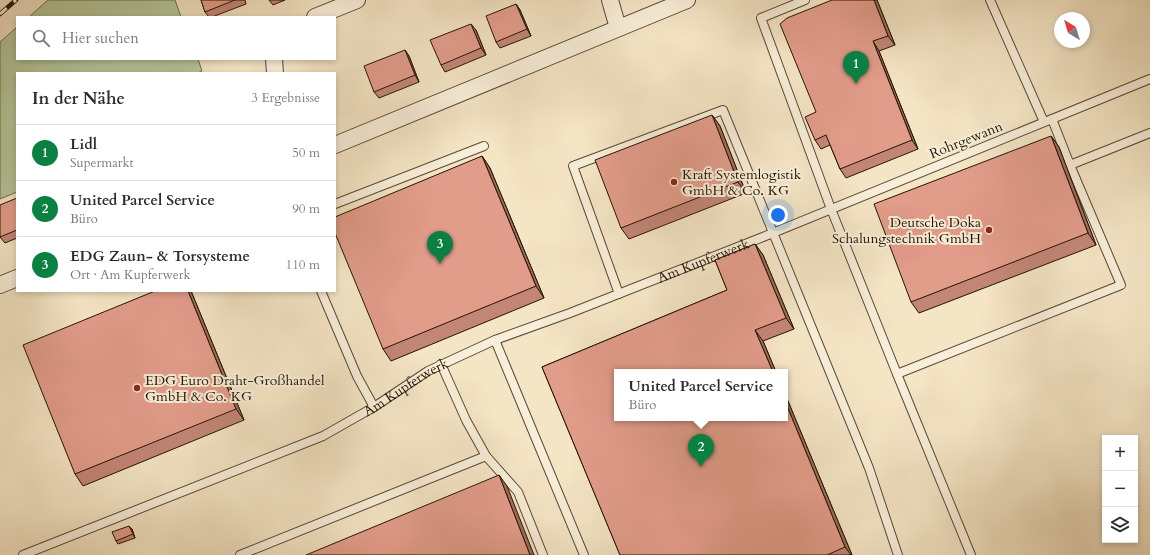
<!DOCTYPE html>
<html lang="de">
<head>
<meta charset="utf-8">
<style>
  body { margin:0; font-family:Cardo,serif; background:#f2f2f3; color:#2b2b33 }
  .controls { position:absolute; right:12px; bottom:12px; display:grid; overflow:hidden; border-radius:0px; box-shadow:0 2px 6px #0003 }
  .controls button { width:36px; height:36px; display:grid; place-items:center; padding:0; border:0; border-bottom:1px solid #e1e1e2; background:#fff; color:#2b2b33; font:20px sans-serif }
  .compass { position:absolute; left:1054px; top:12px; width:36px; height:36px; border-radius:50%; background:#fff; box-shadow:0 2px 6px #0003; rotate:322deg }
  .you { position:absolute; left:778px; top:215px; width:14px; height:14px; margin:-10px; border:3px solid #fff; border-radius:50%; background:#1a73e8; box-shadow:0 0 0 6px #1a73e833 }
  .badge { display:grid; place-items:center; width:26px; height:26px; border-radius:50%; background:#0b8043; color:#fff; font-size:13px; font-weight:700 }
  .pin { position:absolute; translate:-50% -33px; filter:drop-shadow(0 1px 2px #0008) }
  .pin::after { content:''; position:absolute; top:21px; width:14px; height:12px; background:inherit; clip-path:polygon(0 0,100% 0,50% 100%) }
  .popup { position:absolute; left:614px; top:369px; width:174px; height:52px; box-sizing:border-box; display:grid; place-content:center; border-radius:0px; background:#fff; filter:drop-shadow(0 1px 3px #0005); font-size:13px; white-space:nowrap; color:#7c7c81 }
  .popup b { font-size:15px; color:#2b2b33 }
  .popup::after { content:''; position:absolute; left:50%; top:100%; margin-left:-8px; border:8px solid transparent; border-top-color:#fff }
  .list { margin:0; padding:0; list-style:none }
  h2 { display:flex; justify-content:space-between; align-items:center; height:52px; margin:0; padding:0 16px; font-size:17px }
  h2 small { font-size:13px; font-weight:400; color:#7c7c81 }
  .list li { display:grid; grid-template-columns:26px 1fr auto; gap:12px; align-items:center; box-sizing:border-box; height:56px; padding:0 16px; border-top:1px solid #e1e1e2 }
  .list b { display:block; font-size:15px; white-space:nowrap }
  .list p { margin:0; font-size:13px; white-space:nowrap; color:#7c7c81 }
  .list em { font-size:13px; font-style:normal; color:#7c7c81 }
  .icon { flex:none; width:22px; height:22px; fill:none; stroke:currentColor; stroke-width:2; stroke-linecap:round; stroke-linejoin:round }
  .map { position:relative; flex:none; width:1150px; height:555px; overflow:hidden }
  .search { position:absolute; background:#fff; box-shadow:0 2px 6px #0003; left:16px; top:16px; width:320px; height:44px; display:flex; align-items:center; gap:10px; box-sizing:border-box; padding:0 14px; border-radius:0px; color:#7c7c81; font-size:15px }
  .panel { position:absolute; background:#fff; box-shadow:0 2px 6px #0003; left:16px; top:72px; width:320px; height:220px; border-radius:0px }
  .map>svg:first-child { display:block }
  .green { fill:#b5c69a; stroke:#6d6d4d }
  .lines { fill:none; stroke-linecap:round; stroke-linejoin:round }
  .service-casing { stroke:#594831; stroke-width:10 }
  .minor-casing { stroke:#594831; stroke-width:18 }
  .service { stroke:#f8eed9; stroke-width:8 }
  .minor { stroke:#f8eed9; stroke-width:16 }
  .rail-casing { stroke:#251400; stroke-width:4.5 }
  .rail { stroke:#f8eed9; stroke-width:3; stroke-dasharray:9; stroke-linecap:butt }
  .wall { fill:#c28677; stroke:#251400 }
  .shaded-wall { fill:#9e6d61; stroke:#251400 }
  .building { fill:#e29c8a; stroke:#251400 }
  .poi-dot { fill:#8f2418; stroke:#f8eed9; stroke-width:1.5 }
  .labels { text-anchor:middle; dominant-baseline:central; stroke-width:4; stroke-linejoin:round; paint-order:stroke }
  .street-label { font-size:14px; fill:#251400; stroke:#f8eed9 }
  .poi-label { font-size:14px; fill:#251400; stroke:#f8eed9; text-anchor:start }
</style>
</head>
<body>
<div class="map">
<svg width="1150" height="555" viewBox="0 0 1150 555">
  <rect width="100%" height="100%" fill="#f4e5c5"/>
  <filter id="stains"><feTurbulence type="fractalNoise" baseFrequency=".005" numOctaves="4"/><feColorMatrix values="0 0 0 0 .2 0 0 0 0 .09 0 0 0 0 .02 0 0 0 .5 -.17"/></filter>
  <radialGradient id="worn" r=".72"><stop offset=".6" stop-color="#630" stop-opacity="0"/><stop offset="1" stop-color="#630" stop-opacity=".3"/></radialGradient>
  <!-- green -->
  <g class="green">
    <path d="M48,0H175L181,17H29Z"/>
    <path d="M17,27V59H198L202,71L198,73H17V192L0,199V42Z"/>
  </g>
  <g class="lines">
    <defs>
      <g id="service">
        <path d="M805,0L761,18L831,209L897,374L1121,285L1070,165"/>
        <path d="M990,0L1044,122"/>
        <path d="M1052,119L1070,165L1150,133"/>
        <path d="M335,204L484,146"/>
        <path d="M321,291L357,376L374,407"/>
        <path d="M619,294L573,166L723,110L869,468L898,555"/>
        <path d="M495,340L584,555"/>
        <path d="M441,364L466,420L486,456L518,492L543,555"/>
        <path d="M897,374L971,555"/>
        <path id="s1" d="M23,555L323,436L374,407L428,371L495,340L570,313L763,237L1150,79"/>
        <path d="M240,555L486,456"/>
      </g>
      <g id="minor">
        <path d="M610,0L618,28"/>
        <path d="M315,17L357,0"/>
        <path d="M274,59L275,73"/>
        <path d="M335,145L687,0"/>
        <path d="M0,285L17,278"/>
      </g>
    </defs>
    <!-- service casing -->
    <use href="#service" class="service-casing"/>
    <!-- minor casing -->
    <use href="#minor" class="minor-casing"/>
    <!-- service -->
    <use href="#service" class="service"/>
    <!-- minor -->
    <use href="#minor" class="minor"/>
    <defs>
      <path id="rail" d="M0,14L16,0"/>
    </defs>
    <!-- rail casing -->
    <use href="#rail" class="rail-casing"/>
    <!-- rail -->
    <use href="#rail" class="rail"/>
  </g>
  <!-- wall -->
  <g class="wall">
    <path d="M201,0H245L246,4L212,17H209L205,12Z"/>
    <path d="M269,0H285L273,5Z"/>
    <path d="M877,0L895,45L879,51L918,149L846,178L840,169L830,145L821,149L815,140Z"/>
    <path d="M516,4L520,10L531,36L500,48L496,42Z"/>
    <path d="M476,30L486,55L445,72L441,65Z"/>
    <path d="M405,50L409,56L419,82L379,98L374,92Z"/>
    <path d="M712,115L720,126L746,193L629,239L621,228Z"/>
    <path d="M1051,136L1059,147L1096,245L919,313L911,302Z"/>
    <path d="M482,156L490,168L544,298L391,361L383,349Z"/>
    <path d="M17,198V238L5,243L0,237Z"/>
    <path d="M755,244L763,255L794,329L763,341L776,372H617V418H785V394L852,555H620L542,367L727,290L715,260Z"/>
    <path d="M155,291H191L244,420L83,486L75,474Z"/>
    <path d="M129,526L132,529L135,538L118,544L116,541Z"/>
  </g>
  <!-- shaded-wall -->
  <g class="shaded-wall">
    <path d="M874,0H877L895,45L888,36Z"/>
    <path d="M516,4L520,10L531,36L527,29Z"/>
    <path d="M471,24L476,30L486,55L481,48Z"/>
    <path d="M873,41L879,51L918,149L912,140Z"/>
    <path d="M405,50L409,56L419,82L415,75Z"/>
    <path d="M712,115L720,126L746,193L738,182Z"/>
    <path d="M1051,136L1059,147L1096,245L1088,233Z"/>
    <path d="M482,156L490,168L544,298L536,286Z"/>
    <path d="M755,244L763,255L794,329L786,318Z"/>
    <path d="M188,291H191L244,420L236,409Z"/>
    <path d="M755,330L763,341L776,372H773Z"/>
    <path d="M785,394L852,555H851L845,547L785,401Z"/>
    <path d="M499,475L507,486L534,555H530Z"/>
    <path d="M129,526L132,529L135,538Z"/>
  </g>
  <!-- building -->
  <g class="building">
    <path d="M201,0H235L205,12Z"/>
    <path d="M832,0H874L888,36L873,41L912,140L840,169L826,135L815,140L805,117L816,112L780,24L787,18Z"/>
    <path d="M516,4L527,29L496,42L486,16Z"/>
    <path d="M471,24L481,48L441,65L430,40Z"/>
    <path d="M405,50L415,75L374,92L364,66Z"/>
    <path d="M712,115L738,182L621,228L595,160Z"/>
    <path d="M1051,136L1088,233L911,302L874,204Z"/>
    <path d="M482,156L536,286L383,349L335,233V217Z"/>
    <path d="M17,198V230L0,237V205Z"/>
    <path d="M755,244L786,318L755,330L773,372H617V418H785V401L845,547L827,555H620L542,367L727,290L715,260Z"/>
    <path d="M155,291H188L236,409L75,474L23,345Z"/>
    <path d="M499,475L530,555H306Z"/>
    <path d="M129,526L133,534L116,541L112,532Z"/>
  </g>
  <!-- markers -->
  <g class="poi-dot">
    <circle cx="674" cy="182" r="4"/>
    <circle cx="989" cy="230" r="4"/>
    <circle cx="137" cy="388" r="4"/>
  </g>
  <g class="labels">
    <!-- street labels -->
    <g class="street-label">
      <text transform="translate(966 140) rotate(-22)">Rohrgewann</text>
      <text stroke="none"><textPath href="#s1" startOffset="743">Am Kupferwerk</textPath></text>
      <text stroke="none"><textPath href="#s1" startOffset="419">Am Kupferwerk</textPath></text>
    </g>
    <!-- poi labels -->
    <g class="poi-label">
      <text x="682" y="174">Kraft Systemlogistik<tspan x="682" dy="16">GmbH &amp; Co. KG</tspan></text>
      <text x="981" y="222" text-anchor="end">Deutsche Doka<tspan x="981" dy="16">Schalungstechnik GmbH</tspan></text>
      <text x="145" y="380">EDG Euro Draht-Großhandel<tspan x="145" dy="16">GmbH &amp; Co. KG</tspan></text>
    </g>
  </g>
  <rect width="100%" height="100%" filter="url(#stains)"/>
  <rect width="100%" height="100%" fill="url(#worn)"/>
</svg>
<div class="controls">
<button>+</button>
<button>−</button>
<button><svg class="icon" aria-label="layers" viewBox="0 0 24 24"><path d="M12 4l9 5-9 5-9-5zM3 14l9 5 9-5"/></svg></button>
</div>
<svg class="compass" viewBox="-18 -18 36 36"><path d="M0-13l5 13h-10z" fill="#e53935"/><path d="M0 13l5-13h-10z" fill="#7c7c81"/></svg>
<div class="you"></div>
<div class="pin badge" style="left:856px;top:84px">1</div>
<div class="pin badge" style="left:701px;top:467px">2</div>
<div class="popup"><b>United Parcel Service</b>Büro</div>
<div class="pin badge" style="left:440px;top:264px">3</div>
<div class="search"><svg class="icon" aria-label="search" viewBox="0 0 24 24"><circle cx="10" cy="10" r="6"/><path d="M15 15l6 6"/></svg>Hier suchen</div>
<section class="panel">
<h2>In der Nähe<small>3 Ergebnisse</small></h2>
<ul class="list">
<li><span class="badge">1</span><div><b>Lidl</b><p>Supermarkt</p></div><em>50 m</em></li>
<li><span class="badge">2</span><div><b>United Parcel Service</b><p>Büro</p></div><em>90 m</em></li>
<li><span class="badge">3</span><div><b>EDG Zaun- &amp; Torsysteme</b><p>Ort · Am Kupferwerk</p></div><em>110 m</em></li>
</ul>
</section>
</div>
</body>
</html>
